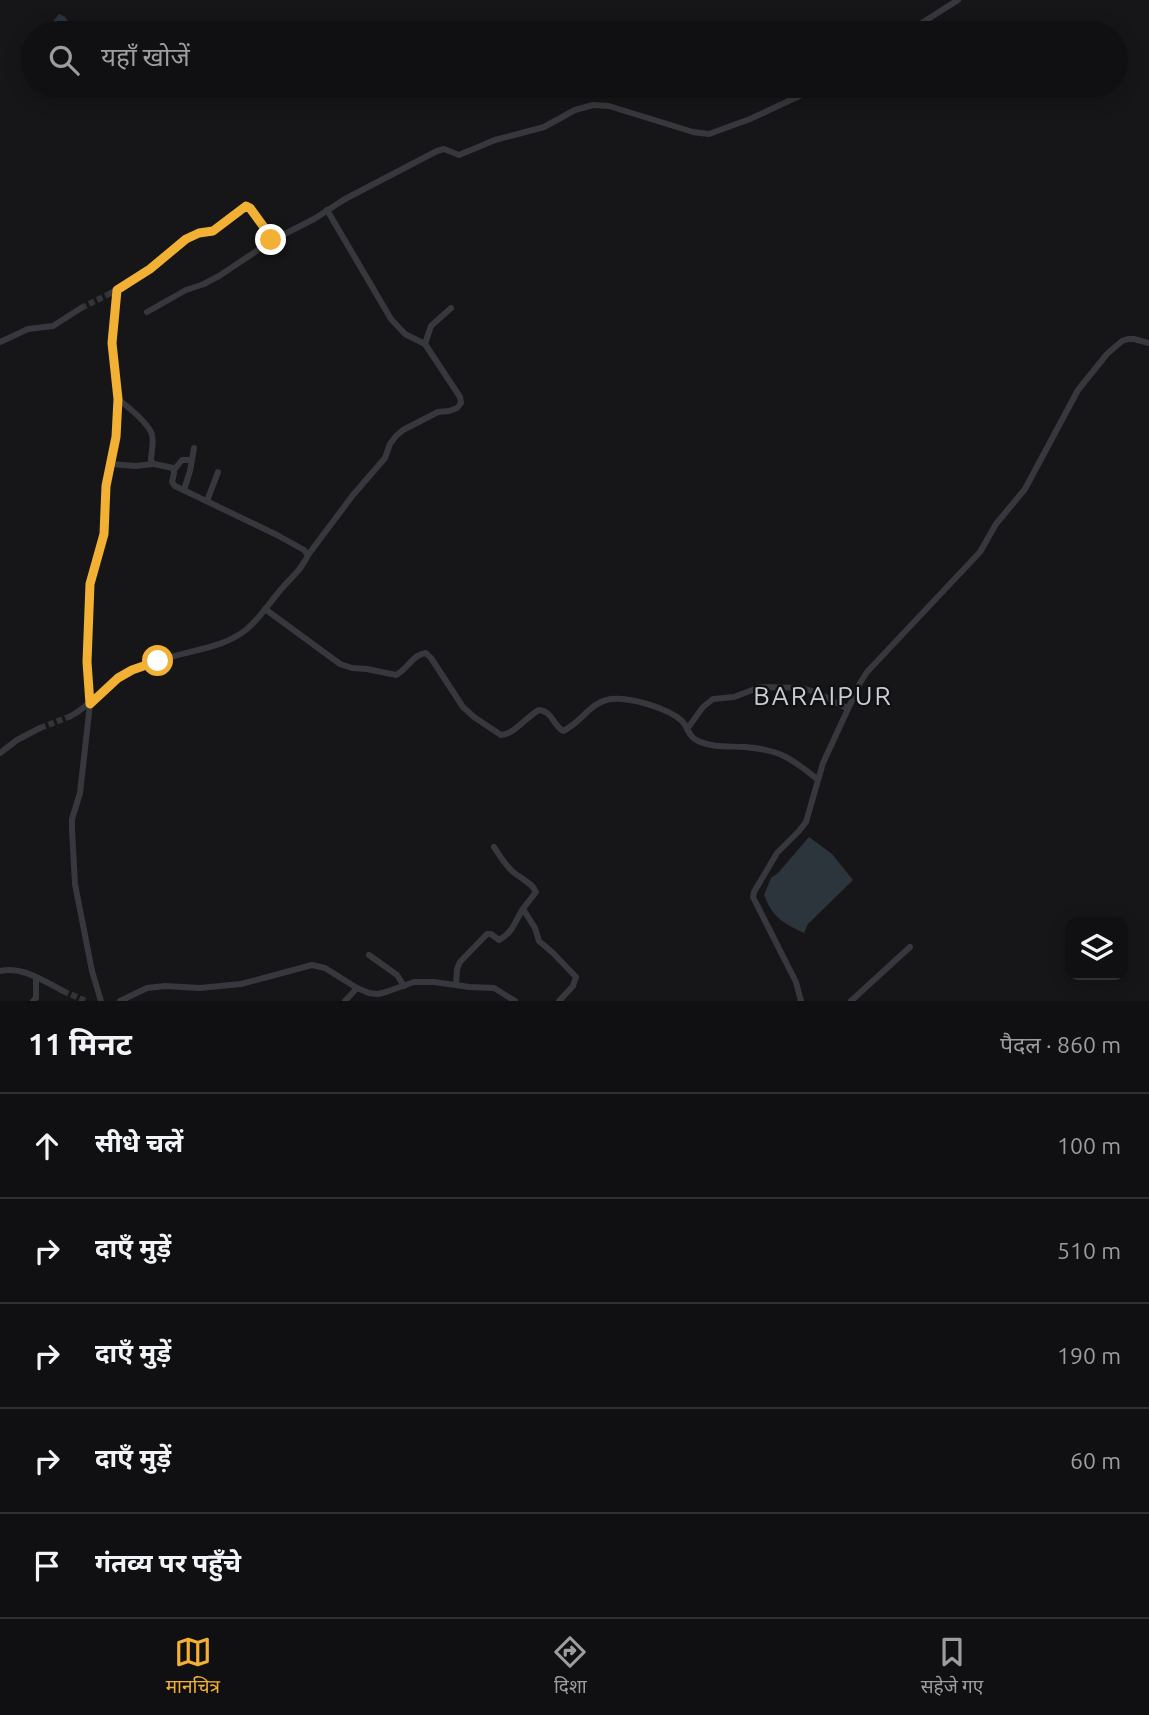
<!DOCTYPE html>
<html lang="hi">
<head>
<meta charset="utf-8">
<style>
  body { margin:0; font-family:Ubuntu,"Noto Sans Devanagari",sans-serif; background:#1e1e20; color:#f1f3f6 }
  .controls { position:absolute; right:21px; bottom:21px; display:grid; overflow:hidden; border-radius:14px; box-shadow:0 4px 18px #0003 }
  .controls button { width:63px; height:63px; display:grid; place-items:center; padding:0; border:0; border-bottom:2px solid #303032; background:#101012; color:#f1f3f6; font:35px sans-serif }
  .stop { position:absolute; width:21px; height:21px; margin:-16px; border:5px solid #f2b134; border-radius:50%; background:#fff }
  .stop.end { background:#f2b134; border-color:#fff; box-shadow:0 2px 7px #0008 }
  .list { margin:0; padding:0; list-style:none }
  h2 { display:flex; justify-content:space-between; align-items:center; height:91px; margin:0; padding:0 28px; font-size:30px }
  h2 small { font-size:23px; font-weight:400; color:#9c9d9f }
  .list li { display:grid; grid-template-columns:46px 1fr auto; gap:21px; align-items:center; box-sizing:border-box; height:105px; padding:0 28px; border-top:2px solid #303032 }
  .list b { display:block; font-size:26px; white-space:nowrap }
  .list em { font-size:23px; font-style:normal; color:#9c9d9f }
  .icon { flex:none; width:38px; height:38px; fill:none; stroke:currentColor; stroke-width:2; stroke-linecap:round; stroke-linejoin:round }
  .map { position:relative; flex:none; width:1149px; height:1001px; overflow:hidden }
  .search { position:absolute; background:#101012; box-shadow:0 4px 18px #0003; left:21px; right:21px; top:21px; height:77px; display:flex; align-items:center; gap:18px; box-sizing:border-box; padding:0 24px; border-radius:38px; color:#9c9d9f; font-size:26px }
  .sheet { height:616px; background:#101012 }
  nav { display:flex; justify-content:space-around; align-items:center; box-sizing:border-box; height:98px; border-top:2px solid #303032; background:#101012; font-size:19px; color:#9c9d9f }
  nav a { display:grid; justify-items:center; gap:4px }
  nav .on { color:#f2b134 }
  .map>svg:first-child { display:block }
  .water { fill:#2c353c }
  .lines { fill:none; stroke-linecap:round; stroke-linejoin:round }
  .minor-tunnel { stroke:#333438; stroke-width:6; stroke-dasharray:6 3; stroke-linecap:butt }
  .minor { stroke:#37383d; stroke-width:6 }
  .route { stroke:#f2b134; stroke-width:9 }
  .labels { text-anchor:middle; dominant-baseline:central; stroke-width:5; stroke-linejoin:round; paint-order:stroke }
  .quarter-label { font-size:26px; letter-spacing:2px; fill:#c9ccd4; stroke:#111113 }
</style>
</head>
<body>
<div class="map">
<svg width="1149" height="1001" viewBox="0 0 1149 1001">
  <rect width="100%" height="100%" fill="#161618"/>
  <!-- water -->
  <g class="water">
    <path d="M59,14L65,17L76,33L45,32Z"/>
    <path d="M809,837L832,854L853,880L808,924L804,933C782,922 773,918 764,895L771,878L778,873Z"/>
  </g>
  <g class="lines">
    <!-- minor-tunnel -->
    <g class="minor-tunnel">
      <path d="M81,308L111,293"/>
      <path d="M40,728L71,716"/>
      <path d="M63,991L86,1001"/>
    </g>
    <!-- minor -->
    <g class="minor">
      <path d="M906,33L958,0"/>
      <path d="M111,293L150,269L186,239L199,233H209L213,231L244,207L246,206L250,208L273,240L314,219L345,199L437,151L444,149L459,155L495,140L544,127L575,110L593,105L609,106L693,132L709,134L750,119L821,86"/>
      <path d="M147,312L186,290L204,284L219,276L273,240"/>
      <path d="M0,342L28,329L53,326L81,308"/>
      <path d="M425,344L431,326L451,308"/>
      <path d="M111,464L135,466L154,464"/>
      <path d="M174,470L182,460H192"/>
      <path d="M184,490L190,471L194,448"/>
      <path d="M207,501L218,472"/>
      <path d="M308,555L353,495L385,458L390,444L396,436L403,430L438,412L449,411L457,408L461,403L460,397L425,344L405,334L391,319L327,210"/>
      <path d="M265,609L340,664L352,668L367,669L396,675C407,670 413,654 426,653L431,658L463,707L474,717L501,735C515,734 526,717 539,710C552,711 553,725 563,731C581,723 590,702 611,699C630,697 668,708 682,721C689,728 688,737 698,741C713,748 729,746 745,747C780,750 791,758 817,779"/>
      <path d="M71,716C94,703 108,682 131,671C143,665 158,660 171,657C197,649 225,647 247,629C259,619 268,605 278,593C288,580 302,570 308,555L304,550L277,535L175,486L172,482L174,473L173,468L154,464L151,461C151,452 155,440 151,432C146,422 127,406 118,399"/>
      <path d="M687,729L703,707L713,699L734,697L760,687L802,688L815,692L847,708"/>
      <path d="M0,753L17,740L40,728"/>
      <path d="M523,909L535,928L539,941L553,953L576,977L573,986L559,1001"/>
      <path d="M369,955L397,975L404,986"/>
      <path d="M0,971C22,966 44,981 63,991"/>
      <path d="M456,985L457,969L460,962L487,934H491L499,940C512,933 514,924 521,912C525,905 531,899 536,892C532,882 519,878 511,870C504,863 499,855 494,847"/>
      <path d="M33,1001L36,998V978"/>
      <path d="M101,1001L92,971L75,884L72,829V819L80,793L90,704L87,662L90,584L104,534L106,486L116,437L118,399L112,343L117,290"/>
      <path d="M120,1001L147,988L165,986L200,988L241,984L312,965L325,968L357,988L369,993L378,994L386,992L414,982H434L470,987L494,988L515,1001"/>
      <path d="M345,1001L357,988"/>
      <path d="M801,1001L796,982L753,897L754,892L777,853L799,831L806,822L823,763L860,683L867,672L980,552L996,524L1025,489L1078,390L1107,354L1122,341L1128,339H1134L1149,343"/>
      <path d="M851,1001L910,947"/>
    </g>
  </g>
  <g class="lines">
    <!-- route -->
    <path class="route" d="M158,661L132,670L118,678L90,704L87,662L90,584L104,534L106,486L116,437L118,399L112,343L117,290L150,269L186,239L199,233L213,231L246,206L250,208L271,237L273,240H271"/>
  </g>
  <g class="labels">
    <!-- quarter labels -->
    <g class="quarter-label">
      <text x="823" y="695">BARAIPUR</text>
    </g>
  </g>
</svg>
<div class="controls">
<button><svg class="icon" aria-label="layers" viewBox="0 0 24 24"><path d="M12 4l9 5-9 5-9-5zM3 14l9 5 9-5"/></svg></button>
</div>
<div class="stop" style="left:158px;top:661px"></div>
<div class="stop end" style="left:271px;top:240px"></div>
<div class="search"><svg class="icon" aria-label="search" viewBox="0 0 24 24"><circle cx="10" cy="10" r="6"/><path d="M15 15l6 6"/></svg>यहाँ खोजें</div>
</div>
<section class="sheet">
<h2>11 मिनट<small>पैदल · 860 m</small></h2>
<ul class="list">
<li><svg class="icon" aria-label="ahead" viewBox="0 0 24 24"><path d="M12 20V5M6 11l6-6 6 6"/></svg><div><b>सीधे चलें</b></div><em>100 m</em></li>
<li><svg class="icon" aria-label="right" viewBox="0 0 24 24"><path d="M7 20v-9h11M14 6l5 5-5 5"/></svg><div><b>दाएँ मुड़ें</b></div><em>510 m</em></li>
<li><svg class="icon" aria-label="right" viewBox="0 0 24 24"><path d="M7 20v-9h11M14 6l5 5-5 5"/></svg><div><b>दाएँ मुड़ें</b></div><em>190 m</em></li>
<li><svg class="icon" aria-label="right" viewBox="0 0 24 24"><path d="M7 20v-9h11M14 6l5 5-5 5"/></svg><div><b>दाएँ मुड़ें</b></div><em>60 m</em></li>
<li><svg class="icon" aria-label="arrive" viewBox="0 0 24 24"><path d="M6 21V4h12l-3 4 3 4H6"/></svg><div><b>गंतव्य पर पहुँचे</b></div></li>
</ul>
</section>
<nav>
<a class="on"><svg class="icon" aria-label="map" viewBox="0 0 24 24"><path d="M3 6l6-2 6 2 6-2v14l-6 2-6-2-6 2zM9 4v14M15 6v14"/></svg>मानचित्र</a>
<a><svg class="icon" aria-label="directions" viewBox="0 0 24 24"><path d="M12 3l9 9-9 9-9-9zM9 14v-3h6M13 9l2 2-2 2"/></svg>दिशा</a>
<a><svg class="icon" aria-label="saved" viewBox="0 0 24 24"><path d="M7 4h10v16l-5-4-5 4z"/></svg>सहेजे गए</a>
</nav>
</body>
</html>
